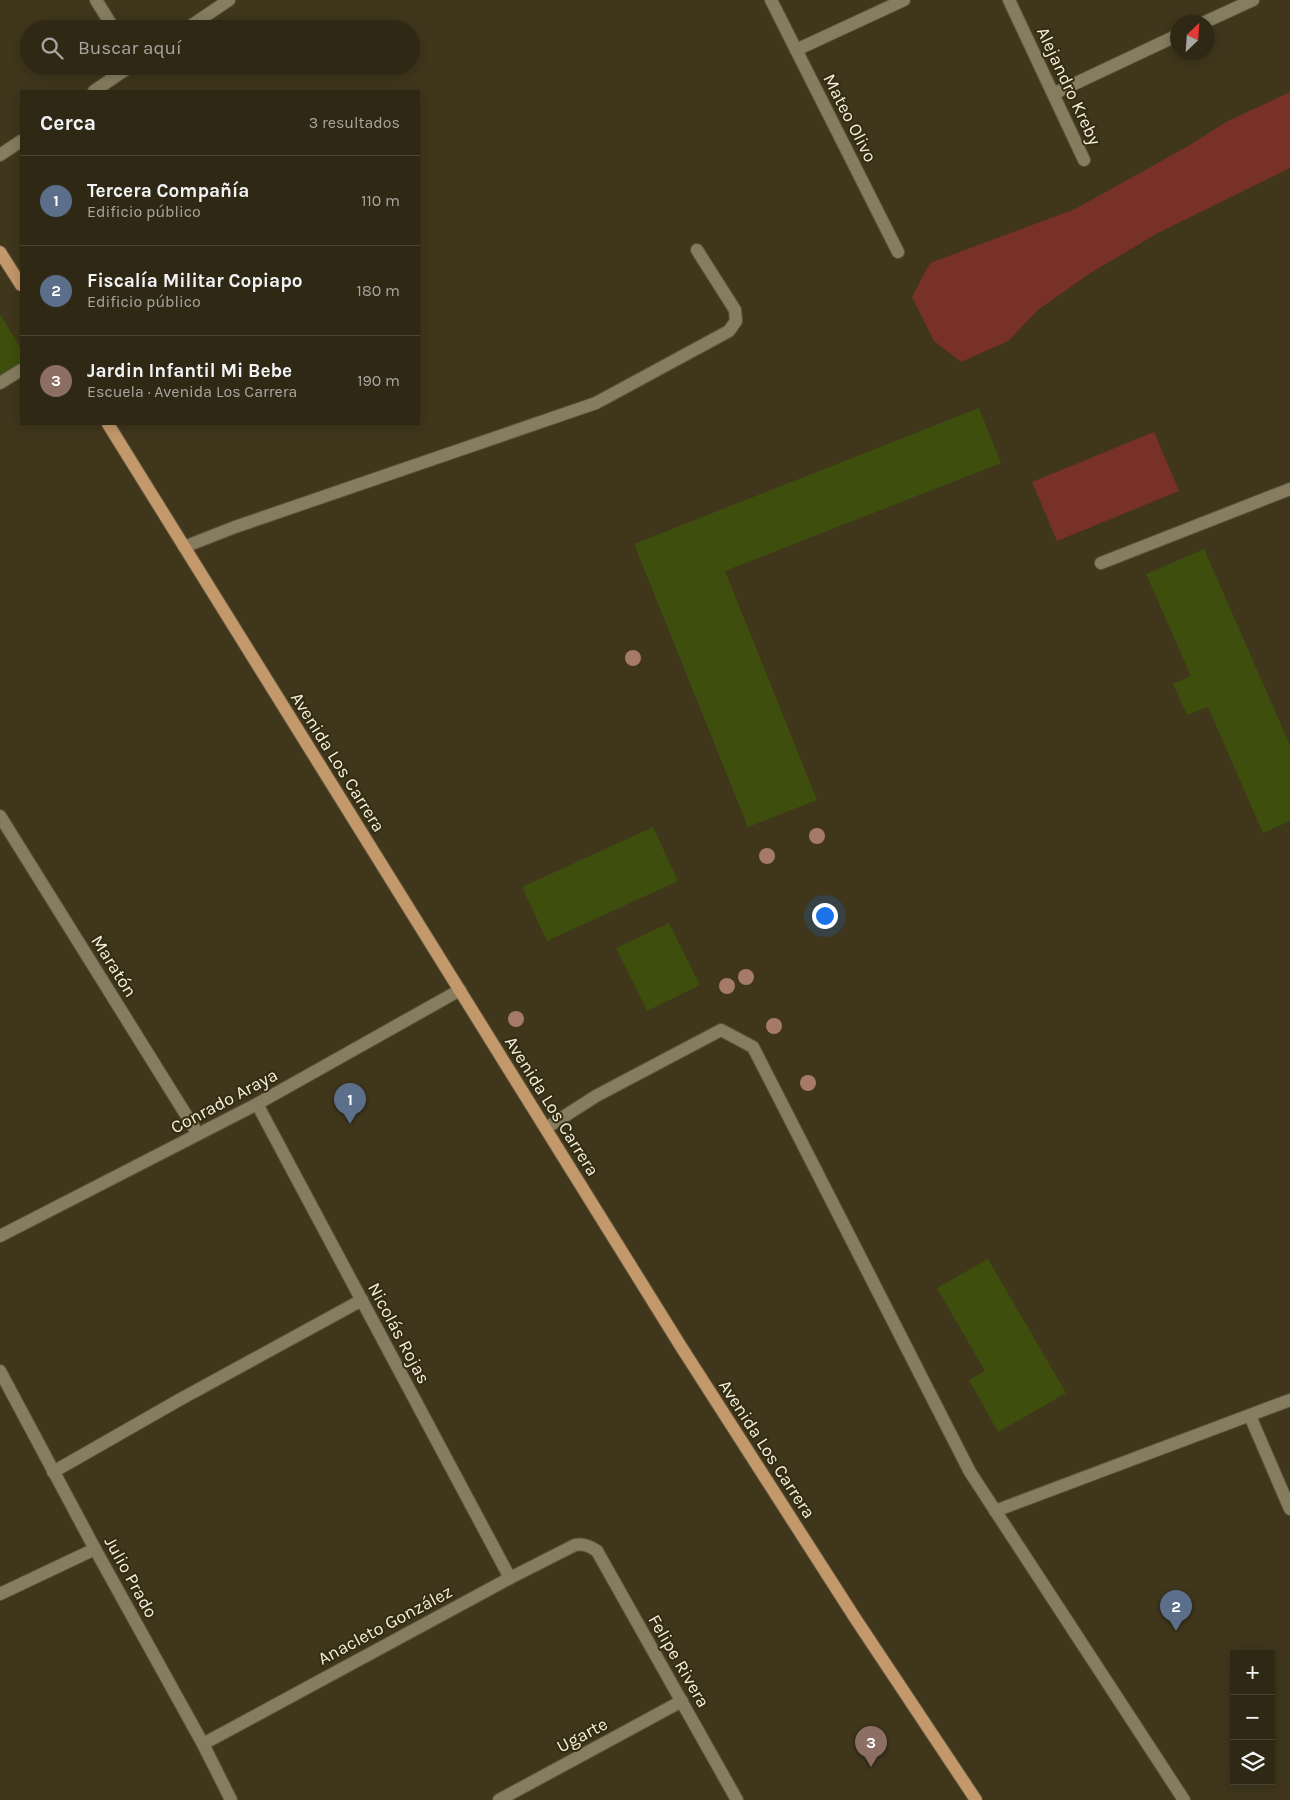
<!DOCTYPE html>
<html lang="es">
<head>
<meta charset="utf-8">
<style>
  body { margin:0; font-family:Karla,sans-serif; background:#3b3422; color:#f1f3f6 }
  .controls { position:absolute; right:15px; bottom:15px; display:grid; overflow:hidden; border-radius:0px; box-shadow:0 2px 12px #0003 }
  .controls button { width:45px; height:45px; display:grid; place-items:center; padding:0; border:0; border-bottom:1px solid #4a4434; background:#2f2815; color:#f1f3f6; font:25px sans-serif }
  .compass { position:absolute; left:1170px; top:15px; width:45px; height:45px; border-radius:50%; background:#2f2815; box-shadow:0 2px 12px #0003; rotate:25deg }
  .you { position:absolute; left:824px; top:915px; width:18px; height:18px; margin:-12px; border:4px solid #fff; border-radius:50%; background:#1a73e8; box-shadow:0 0 0 8px #1a73e833 }
  .badge { display:grid; place-items:center; width:32px; height:32px; border-radius:50%; background:#d93025; color:#fff; font-size:16px; font-weight:700 }
  .pin { position:absolute; translate:-50% -41px; filter:drop-shadow(0 1px 2px #0008) }
  .pin::after { content:''; position:absolute; top:26px; width:18px; height:15px; background:inherit; clip-path:polygon(0 0,100% 0,50% 100%) }
  .list { margin:0; padding:0; list-style:none }
  h2 { display:flex; justify-content:space-between; align-items:center; height:65px; margin:0; padding:0 20px; font-size:21px }
  h2 small { font-size:16px; font-weight:400; color:#a7a6a0 }
  .list li { display:grid; grid-template-columns:32px 1fr auto; gap:15px; align-items:center; box-sizing:border-box; height:90px; padding:0 20px; border-top:1px solid #4a4434 }
  .list b { display:block; font-size:19px; white-space:nowrap }
  .list p { margin:0; font-size:16px; white-space:nowrap; color:#a7a6a0 }
  .list em { font-size:16px; font-style:normal; color:#a7a6a0 }
  .icon { flex:none; width:28px; height:28px; fill:none; stroke:currentColor; stroke-width:2; stroke-linecap:round; stroke-linejoin:round }
  .map { position:relative; flex:none; width:1290px; height:1800px; overflow:hidden }
  .search { position:absolute; background:#2f2815; box-shadow:0 2px 12px #0003; left:20px; top:20px; width:400px; height:55px; display:flex; align-items:center; gap:12px; box-sizing:border-box; padding:0 18px; border-radius:28px; color:#a7a6a0; font-size:19px }
  .panel { position:absolute; background:#2f2815; box-shadow:0 2px 12px #0003; left:20px; top:90px; width:400px; height:335px; border-radius:0px }
  .map>svg:first-child { display:block }
  .green { fill:#783126 }
  .building { fill:#3e4f0d }
  .lines { fill:none; stroke-linecap:round; stroke-linejoin:round }
  .minor-casing { stroke:#5c543c; stroke-width:14 }
  .major-casing { stroke:#5c543c; stroke-width:14 }
  .minor { stroke:#867d60; stroke-width:12 }
  .major { stroke:#c3986a; stroke-width:12 }
  .tree { fill:#a57a67 }
  .labels { text-anchor:middle; dominant-baseline:central; stroke-width:4; stroke-linejoin:round; paint-order:stroke }
  .street-label { font-size:18px; fill:#f4efdf; stroke:#342c11 }
</style>
</head>
<body>
<div class="map">
<svg width="1290" height="1800" viewBox="0 0 1290 1800">
  <rect width="100%" height="100%" fill="#3f361c"/>
  <!-- green -->
  <g class="green">
    <path d="M1290,92V168L1156,234L1089,274L1039,309L1008,341L961,362L934,341L912,297L930,263L1075,209L1190,145L1226,122Z"/>
    <path d="M1154,432L1179,491L1057,541L1032,482Z"/>
  </g>
  <!-- building -->
  <g class="building">
    <path d="M0,314L21,349V365L0,378Z"/>
    <path d="M979,408L1001,463L725,571L817,800L748,827L634,544Z"/>
    <path d="M1204,549L1290,745V821L1263,833L1208,707L1187,715L1173,684L1191,676L1146,574Z"/>
    <path d="M653,827L678,881L547,941L522,887Z"/>
    <path d="M669,923L700,985L647,1011L616,948Z"/>
    <path d="M988,1259L1066,1393L998,1432L969,1380L985,1371L937,1288Z"/>
  </g>
  <g class="lines">
    <defs>
      <g id="minor">
        <path d="M96,0L114,29"/>
        <path d="M771,0L898,252"/>
        <path d="M1009,0L1084,160"/>
        <path d="M1205,22L1253,0"/>
        <path d="M186,29L229,0"/>
        <path d="M796,50L904,0"/>
        <path d="M94,91L131,66"/>
        <path d="M1055,93L1178,35"/>
        <path d="M0,155L21,141"/>
        <path d="M0,383L21,370"/>
        <path d="M184,547L235,527L596,403L729,331L736,321L735,310L697,250"/>
        <path d="M1101,563L1290,489"/>
        <path d="M0,816L198,1134"/>
        <path d="M257,1104L510,1578"/>
        <path d="M546,1128L596,1096L721,1030L753,1047L970,1472L1184,1800"/>
        <path d="M0,1236L257,1104L460,990"/>
        <path d="M0,1371L95,1549L203,1744L231,1800"/>
        <path d="M1250,1416L1290,1509"/>
        <path d="M53,1472L179,1400L362,1300"/>
        <path d="M995,1511L1290,1400"/>
        <path d="M0,1594L95,1549"/>
        <path d="M203,1744L510,1578L575,1545C583,1543 590,1546 597,1551L737,1800"/>
        <path d="M499,1800L682,1701"/>
      </g>
      <g id="major">
        <path d="M0,252L21,285"/>
        <path d="M108,424L680,1345L855,1618L976,1800"/>
      </g>
    </defs>
    <!-- minor casing -->
    <use href="#minor" class="minor-casing"/>
    <!-- major casing -->
    <use href="#major" class="major-casing"/>
    <!-- minor -->
    <use href="#minor" class="minor"/>
    <!-- major -->
    <use href="#major" class="major"/>
  </g>
  <!-- trees -->
  <g class="tree">
    <circle cx="633" cy="658" r="8"/>
    <circle cx="817" cy="836" r="8"/>
    <circle cx="767" cy="856" r="8"/>
    <circle cx="746" cy="977" r="8"/>
    <circle cx="727" cy="986" r="8"/>
    <circle cx="516" cy="1019" r="8"/>
    <circle cx="774" cy="1026" r="8"/>
    <circle cx="808" cy="1083" r="8"/>
  </g>
  <g class="labels">
    <!-- street labels -->
    <g class="street-label">
      <text transform="translate(1069 86) rotate(65)">Alejandro Kreby</text>
      <text transform="translate(850 118) rotate(63)">Mateo Olivo</text>
      <text transform="translate(338 762) rotate(58)">Avenida Los Carrera</text>
      <text transform="translate(114 966) rotate(58)">Maratón</text>
      <text transform="translate(224 1101) rotate(-28)">Conrado Araya</text>
      <text transform="translate(552 1106) rotate(58)">Avenida Los Carrera</text>
      <text transform="translate(399 1333) rotate(62)">Nicolás Rojas</text>
      <text transform="translate(767 1449) rotate(57)">Avenida Los Carrera</text>
      <text transform="translate(131 1577) rotate(61)">Julio Prado</text>
      <text transform="translate(385 1625) rotate(-28)">Anacleto González</text>
      <text transform="translate(679 1661) rotate(60)">Felipe Rivera</text>
      <text transform="translate(582 1735) rotate(-28)">Ugarte</text>
    </g>
  </g>
</svg>
<div class="controls">
<button>+</button>
<button>−</button>
<button><svg class="icon" aria-label="layers" viewBox="0 0 24 24"><path d="M12 4l9 5-9 5-9-5zM3 14l9 5 9-5"/></svg></button>
</div>
<svg class="compass" viewBox="-18 -18 36 36"><path d="M0-13l5 13h-10z" fill="#e53935"/><path d="M0 13l5-13h-10z" fill="#a7a6a0"/></svg>
<div class="you"></div>
<div class="pin badge" style="left:350px;top:1124px;background:#5c6f8a">1</div>
<div class="pin badge" style="left:1176px;top:1631px;background:#5c6f8a">2</div>
<div class="pin badge" style="left:871px;top:1767px;background:#8d6e63">3</div>
<div class="search"><svg class="icon" aria-label="search" viewBox="0 0 24 24"><circle cx="10" cy="10" r="6"/><path d="M15 15l6 6"/></svg>Buscar aquí</div>
<section class="panel">
<h2>Cerca<small>3 resultados</small></h2>
<ul class="list">
<li><span class="badge" style="background:#5c6f8a">1</span><div><b>Tercera Compañía</b><p>Edificio público</p></div><em>110 m</em></li>
<li><span class="badge" style="background:#5c6f8a">2</span><div><b>Fiscalía Militar Copiapo</b><p>Edificio público</p></div><em>180 m</em></li>
<li><span class="badge" style="background:#8d6e63">3</span><div><b>Jardin Infantil Mi Bebe</b><p>Escuela · Avenida Los Carrera</p></div><em>190 m</em></li>
</ul>
</section>
</div>
</body>
</html>
